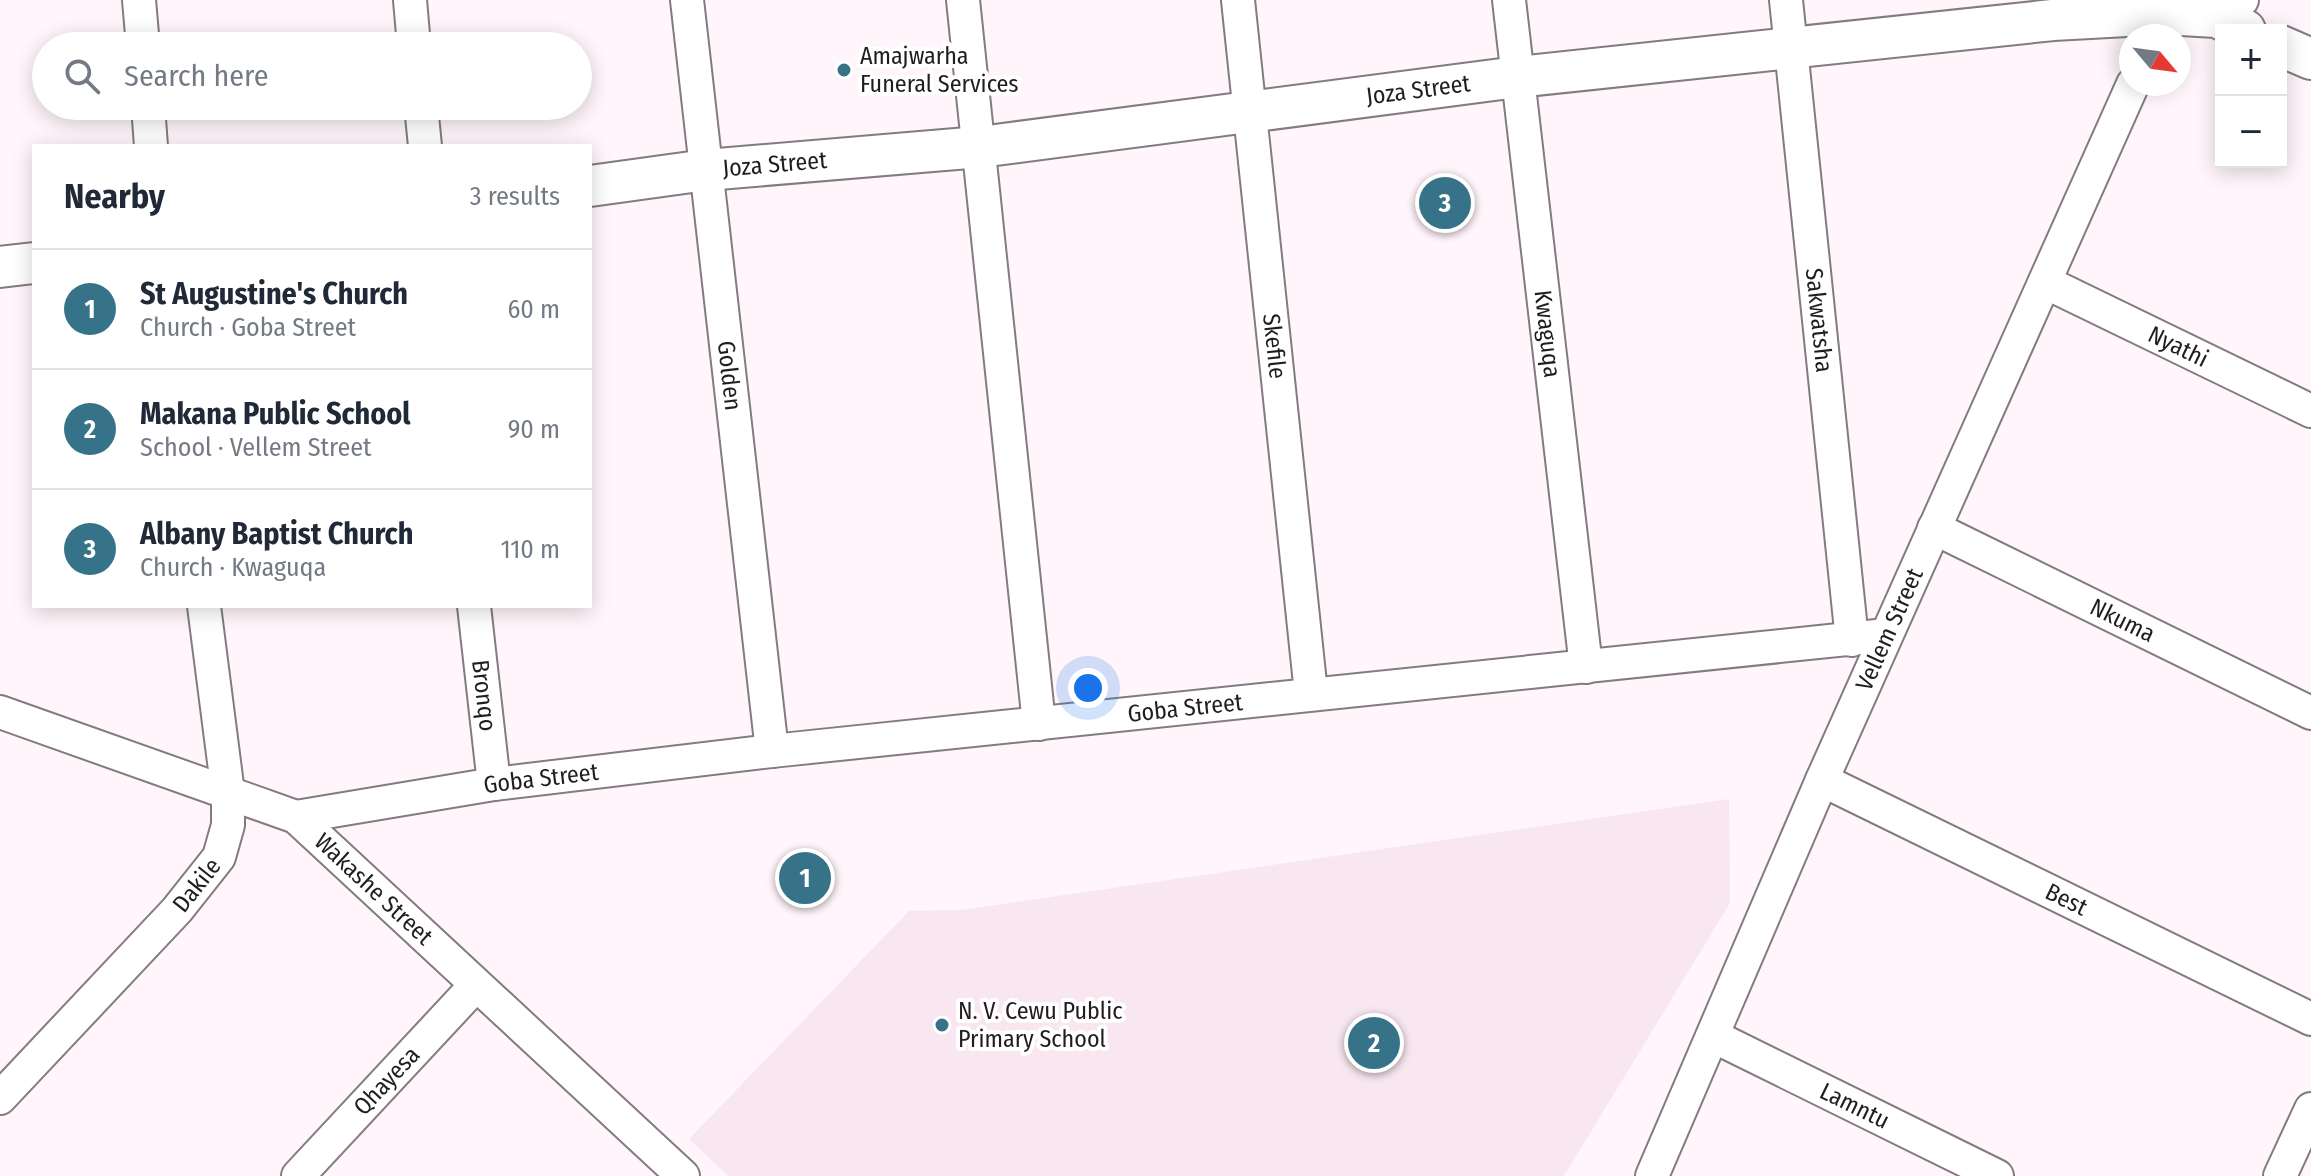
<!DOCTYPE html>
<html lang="en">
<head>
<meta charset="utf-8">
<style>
  body { margin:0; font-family:"Fira Sans Condensed",sans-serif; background:#f2f2f3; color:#1f2937 }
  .controls { position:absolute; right:24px; top:24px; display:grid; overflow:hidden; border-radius:0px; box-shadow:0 4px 20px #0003 }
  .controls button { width:72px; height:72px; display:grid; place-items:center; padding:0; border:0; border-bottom:2px solid #e0e1e3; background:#fff; color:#1f2937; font:40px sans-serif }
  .compass { position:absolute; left:2119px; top:24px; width:72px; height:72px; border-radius:50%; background:#fff; box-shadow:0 4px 20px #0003; rotate:119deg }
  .you { position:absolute; left:1088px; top:688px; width:28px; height:28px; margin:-20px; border:6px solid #fff; border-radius:50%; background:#1a73e8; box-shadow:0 0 0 12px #1a73e833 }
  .badge { display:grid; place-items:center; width:52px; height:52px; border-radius:50%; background:#367389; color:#fff; font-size:26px; font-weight:700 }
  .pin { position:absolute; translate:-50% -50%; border:4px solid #fff; box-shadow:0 2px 8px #0006 }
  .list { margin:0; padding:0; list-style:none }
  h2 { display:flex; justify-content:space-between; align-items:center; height:104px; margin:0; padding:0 32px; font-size:34px }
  h2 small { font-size:26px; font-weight:400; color:#747a83 }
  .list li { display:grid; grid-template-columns:52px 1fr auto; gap:24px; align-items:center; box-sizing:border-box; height:120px; padding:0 32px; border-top:2px solid #e0e1e3 }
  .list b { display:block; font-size:30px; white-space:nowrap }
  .list p { margin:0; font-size:26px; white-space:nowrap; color:#747a83 }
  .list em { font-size:26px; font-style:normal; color:#747a83 }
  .icon { flex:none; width:44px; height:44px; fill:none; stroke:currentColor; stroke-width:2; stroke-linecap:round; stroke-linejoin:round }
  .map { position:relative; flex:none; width:2311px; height:1176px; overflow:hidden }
  .search { position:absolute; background:#fff; box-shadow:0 4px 20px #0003; left:32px; top:32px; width:560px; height:88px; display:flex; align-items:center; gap:20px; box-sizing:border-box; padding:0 28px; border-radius:44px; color:#747a83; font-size:30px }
  .panel { position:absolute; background:#fff; box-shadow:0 4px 20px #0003; left:32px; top:144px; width:560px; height:464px; border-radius:0px }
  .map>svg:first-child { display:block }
  .built { fill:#f8e7f0 }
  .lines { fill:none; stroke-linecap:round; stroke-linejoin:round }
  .minor-casing { stroke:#837b7f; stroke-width:36 }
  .tertiary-casing { stroke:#837b7f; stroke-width:44 }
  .minor { stroke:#fff; stroke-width:32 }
  .tertiary { stroke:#fff; stroke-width:40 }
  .poi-dot { fill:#367389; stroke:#fff; stroke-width:3 }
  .labels { text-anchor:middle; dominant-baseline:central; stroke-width:8; stroke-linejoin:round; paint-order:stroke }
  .poi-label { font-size:24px; fill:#211d1f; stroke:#fff; text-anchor:start }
  .street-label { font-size:24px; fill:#211d1f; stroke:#fff }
</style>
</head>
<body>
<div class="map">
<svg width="2311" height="1176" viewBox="0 0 2311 1176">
  <rect width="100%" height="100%" fill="#fff5fa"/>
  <!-- built -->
  <path class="built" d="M1729,799L1730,903L1564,1176H728L689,1139L909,911L961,910Z"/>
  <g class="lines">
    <defs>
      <g id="minor">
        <path d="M139,0L143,46"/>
        <path d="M410,0L414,46"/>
        <path id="s1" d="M687,0L772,751"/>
        <path d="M963,0L1039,724"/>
        <path id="s2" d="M1238,0L1311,693"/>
        <path id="s3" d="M1509,0L1586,667"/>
        <path id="s4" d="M1786,0L1852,640"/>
        <path d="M2216,17L2242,0"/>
        <path d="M148,106L151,146"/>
        <path d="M421,106L425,146"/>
        <path id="s5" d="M2045,282L2311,411"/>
        <path id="s6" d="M1934,528L2311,713"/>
        <path id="s7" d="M474,606L494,784"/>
        <path id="s8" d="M0,712L296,817L683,1176"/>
        <path id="s9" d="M1822,780L2311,1019"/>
        <path id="s10" d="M296,817L494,784L772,751L1886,635"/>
        <path id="s11" d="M1713,1036L1997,1176"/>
        <path id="s12" d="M0,1098L177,910L219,857L228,825V793L204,606"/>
        <path id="s13" d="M298,1176L475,986"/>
        <path id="s14" d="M1652,1176L1822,780L2133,84"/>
        <path d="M2280,1176L2311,1109"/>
      </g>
      <g id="tertiary">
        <path d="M2281,46L2311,59"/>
        <path id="s15" d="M590,186L706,170L980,147L1517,77L2053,20L2164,14L2216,17L2245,30"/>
        <path d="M0,267L34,263"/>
      </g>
    </defs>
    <!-- minor casing -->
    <use href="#minor" class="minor-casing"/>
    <!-- tertiary casing -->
    <use href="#tertiary" class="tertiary-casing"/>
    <!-- minor -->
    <use href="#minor" class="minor"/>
    <!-- tertiary -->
    <use href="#tertiary" class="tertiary"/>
  </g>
  <!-- markers -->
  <g class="poi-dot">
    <circle cx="844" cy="70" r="8"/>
    <circle cx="942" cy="1025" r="8"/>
  </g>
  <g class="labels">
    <!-- poi labels -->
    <g class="poi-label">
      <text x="860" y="56">Amajwarha<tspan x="860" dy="28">Funeral Services</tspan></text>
      <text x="958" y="1011">N. V. Cewu Public<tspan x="958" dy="28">Primary School</tspan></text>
    </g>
    <!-- street labels -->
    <g class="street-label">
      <text stroke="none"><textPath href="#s15" startOffset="834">Joza Street</textPath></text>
      <text stroke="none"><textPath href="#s15" startOffset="186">Joza Street</textPath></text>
      <text stroke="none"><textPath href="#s4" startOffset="322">Sakwatsha</textPath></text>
      <text stroke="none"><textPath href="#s3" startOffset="336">Kwaguqa</textPath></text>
      <text stroke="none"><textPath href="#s2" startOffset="348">Skefile</textPath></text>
      <text stroke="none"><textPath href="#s5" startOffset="148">Nyathi</textPath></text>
      <text stroke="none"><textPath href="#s1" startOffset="378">Golden</textPath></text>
      <text stroke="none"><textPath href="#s6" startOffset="210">Nkuma</textPath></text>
      <text stroke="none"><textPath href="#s14" startOffset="596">Vellem Street</textPath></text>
      <text stroke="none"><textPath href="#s7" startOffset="90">Bronqo</textPath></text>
      <text stroke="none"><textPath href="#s10" startOffset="896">Goba Street</textPath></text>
      <text stroke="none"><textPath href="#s10" startOffset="248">Goba Street</textPath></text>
      <text stroke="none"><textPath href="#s12" startOffset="290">Dakile</textPath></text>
      <text stroke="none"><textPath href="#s8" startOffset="420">Wakashe Street</textPath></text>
      <text stroke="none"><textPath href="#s9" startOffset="272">Best</textPath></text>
      <text stroke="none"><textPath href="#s13" startOffset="130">Qhayesa</textPath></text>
      <text stroke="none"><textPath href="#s11" startOffset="158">Lamntu</textPath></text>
    </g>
  </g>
</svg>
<div class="controls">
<button>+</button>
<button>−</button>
</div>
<svg class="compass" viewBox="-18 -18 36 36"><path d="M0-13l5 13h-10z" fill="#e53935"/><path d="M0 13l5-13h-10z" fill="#747a83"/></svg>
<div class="you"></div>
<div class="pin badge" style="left:805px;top:878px">1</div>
<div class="pin badge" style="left:1374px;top:1043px">2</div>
<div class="pin badge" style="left:1445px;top:203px">3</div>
<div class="search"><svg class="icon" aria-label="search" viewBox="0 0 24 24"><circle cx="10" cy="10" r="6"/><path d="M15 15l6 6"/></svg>Search here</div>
<section class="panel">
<h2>Nearby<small>3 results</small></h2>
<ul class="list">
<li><span class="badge">1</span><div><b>St Augustine's Church</b><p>Church · Goba Street</p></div><em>60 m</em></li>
<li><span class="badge">2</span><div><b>Makana Public School</b><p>School · Vellem Street</p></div><em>90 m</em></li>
<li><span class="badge">3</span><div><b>Albany Baptist Church</b><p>Church · Kwaguqa</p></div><em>110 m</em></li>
</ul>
</section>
</div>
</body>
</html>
